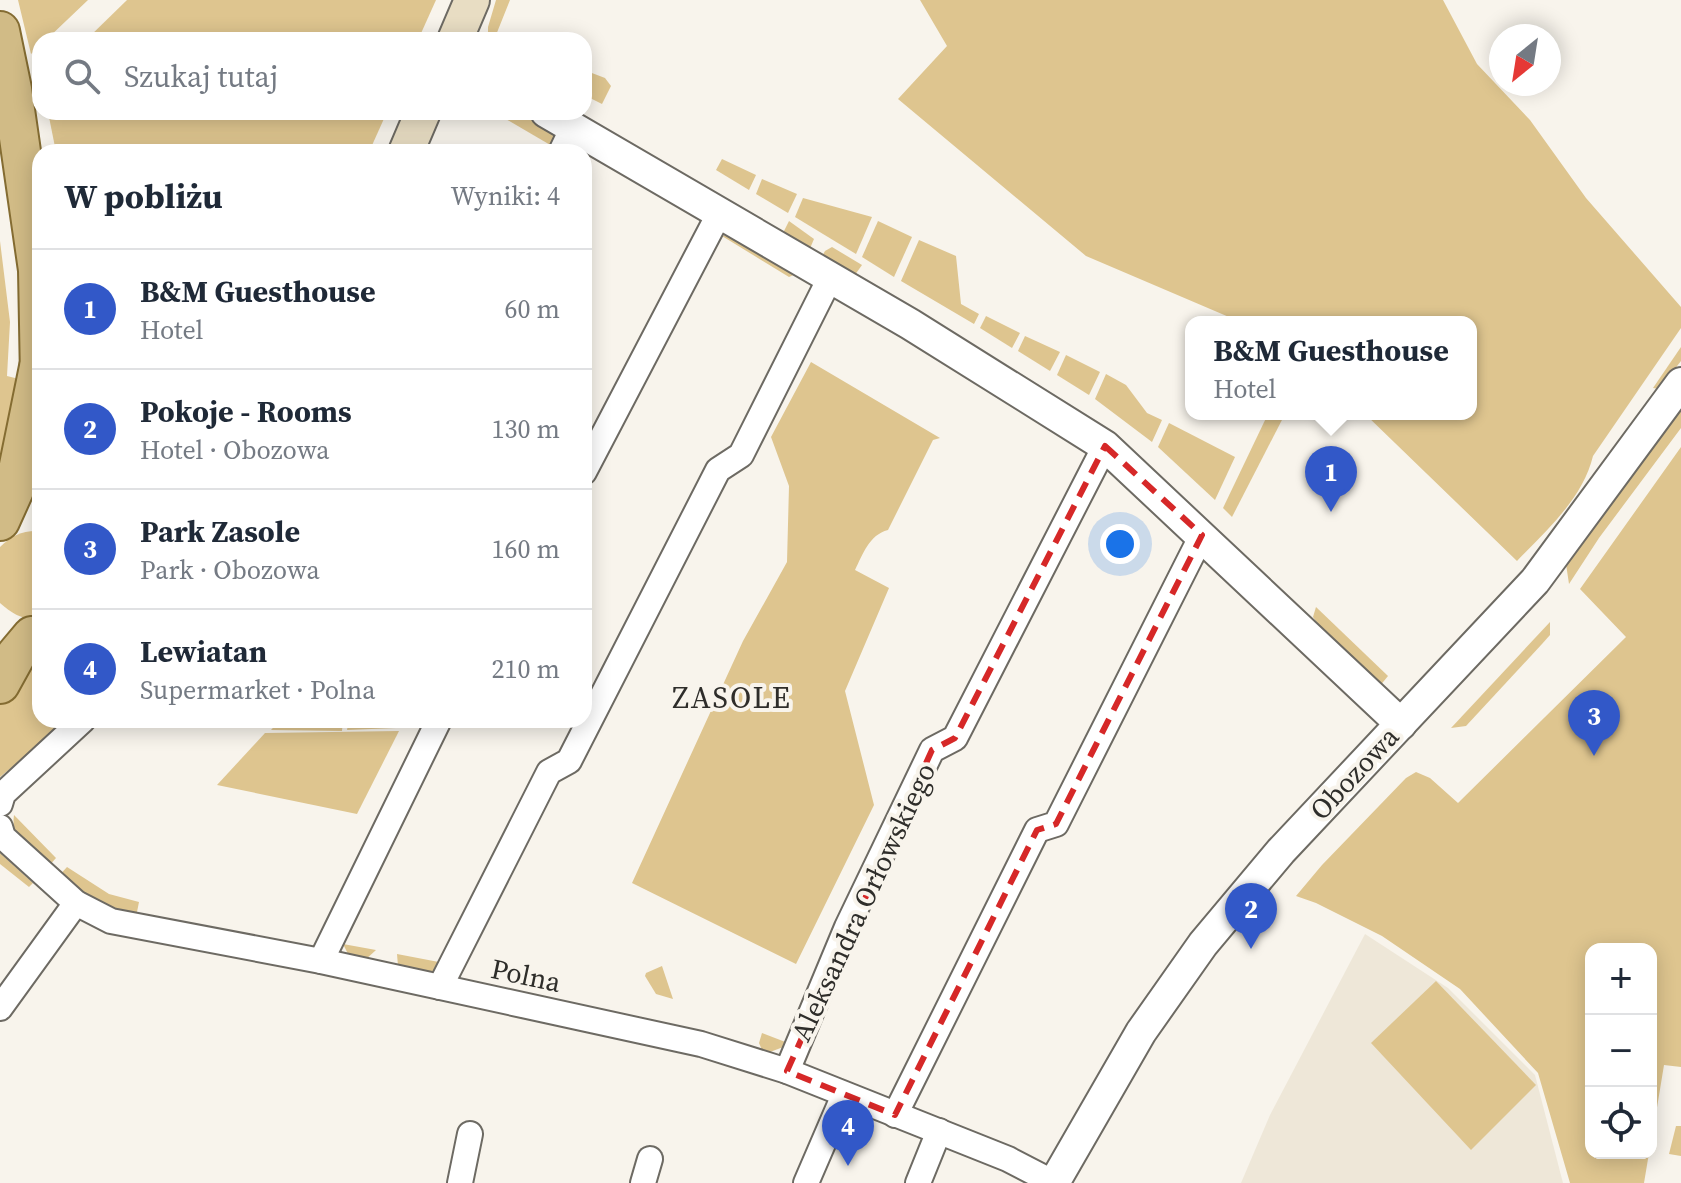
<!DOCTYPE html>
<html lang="pl">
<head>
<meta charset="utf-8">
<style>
  body { margin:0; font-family:"Source Serif 4",serif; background:#f2f2f3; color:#1f2937 }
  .controls { position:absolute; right:24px; bottom:24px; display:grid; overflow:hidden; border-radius:16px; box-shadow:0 4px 20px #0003 }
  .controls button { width:72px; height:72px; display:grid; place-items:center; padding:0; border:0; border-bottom:2px solid #e0e1e3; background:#fff; color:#1f2937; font:40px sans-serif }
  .compass { position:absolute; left:1489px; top:24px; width:72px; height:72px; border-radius:50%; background:#fff; box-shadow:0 4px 20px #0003; rotate:210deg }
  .you { position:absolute; left:1120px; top:544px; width:28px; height:28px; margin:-20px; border:6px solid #fff; border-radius:50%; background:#1a73e8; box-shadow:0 0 0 12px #1a73e833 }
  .badge { display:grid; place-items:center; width:52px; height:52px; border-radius:50%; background:#3258c8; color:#fff; font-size:26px; font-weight:700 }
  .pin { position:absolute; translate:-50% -66px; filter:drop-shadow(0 2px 4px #0008) }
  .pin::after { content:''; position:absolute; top:42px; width:28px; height:24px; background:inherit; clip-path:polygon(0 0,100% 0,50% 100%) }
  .popup { position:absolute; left:1185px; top:316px; width:292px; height:104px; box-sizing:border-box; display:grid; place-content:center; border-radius:16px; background:#fff; filter:drop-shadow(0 2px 6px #0005); font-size:26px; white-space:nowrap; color:#747a83 }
  .popup b { font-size:30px; color:#1f2937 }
  .popup::after { content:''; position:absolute; left:50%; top:100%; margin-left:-16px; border:16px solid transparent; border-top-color:#fff }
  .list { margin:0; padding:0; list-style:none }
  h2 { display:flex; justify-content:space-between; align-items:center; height:104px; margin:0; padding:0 32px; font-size:34px }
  h2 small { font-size:26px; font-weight:400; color:#747a83 }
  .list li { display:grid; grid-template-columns:52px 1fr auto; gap:24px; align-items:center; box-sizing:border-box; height:120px; padding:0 32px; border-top:2px solid #e0e1e3 }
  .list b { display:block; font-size:30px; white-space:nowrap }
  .list p { margin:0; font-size:26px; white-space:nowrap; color:#747a83 }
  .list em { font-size:26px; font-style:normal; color:#747a83 }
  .icon { flex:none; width:44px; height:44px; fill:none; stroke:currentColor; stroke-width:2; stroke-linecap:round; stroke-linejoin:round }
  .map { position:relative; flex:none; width:1681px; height:1183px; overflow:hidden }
  .search { position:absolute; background:#fff; box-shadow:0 4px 20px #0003; left:32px; top:32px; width:560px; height:88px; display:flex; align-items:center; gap:20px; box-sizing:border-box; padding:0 28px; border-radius:24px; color:#747a83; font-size:30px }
  .panel { position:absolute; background:#fff; box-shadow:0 4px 20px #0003; left:32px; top:144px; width:560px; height:584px; border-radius:24px }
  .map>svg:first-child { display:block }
  .built { fill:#eee7d8 }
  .green { fill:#dec58f }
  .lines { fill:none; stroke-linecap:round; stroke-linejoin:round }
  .minor-casing { stroke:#6d6a63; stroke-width:28 }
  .tertiary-casing { stroke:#6d6a63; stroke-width:34 }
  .secondary-casing { stroke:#6d6a63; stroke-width:38 }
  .primary-casing { stroke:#846c32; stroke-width:42 }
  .minor { stroke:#fff; stroke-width:24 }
  .tertiary { stroke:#fff; stroke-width:30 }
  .secondary { stroke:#e8ddc3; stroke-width:34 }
  .primary { stroke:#d1bb86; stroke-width:38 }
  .marked { fill:none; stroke:#d62828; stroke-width:6; stroke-dasharray:16 10; stroke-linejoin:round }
  .labels { text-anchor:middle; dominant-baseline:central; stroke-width:8; stroke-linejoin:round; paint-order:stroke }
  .street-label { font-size:28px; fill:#2e2d2a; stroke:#f8f4ec }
  .neighbourhood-label { font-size:30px; letter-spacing:2px; fill:#2e2d2a; stroke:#f8f4ec }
</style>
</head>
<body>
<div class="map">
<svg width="1681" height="1183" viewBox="0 0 1681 1183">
  <rect width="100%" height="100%" fill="#f8f4ec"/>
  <!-- built -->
  <path class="built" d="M1365,934L1448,988L1535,1075L1563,1183H1241L1270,1115Z"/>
  <!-- green -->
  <g class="green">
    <path d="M18,0H88L46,40H40V46L31,54Z"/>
    <path d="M127,0H436L418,40H86Z"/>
    <path d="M496,0H510L496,35L508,40H488V27Z"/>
    <path d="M920,0H1443L1477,64L1530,120L1586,198L1681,307V328L1593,456C1583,498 1547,530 1517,561L1365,414H1471V322H1245L1236,320L1086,256L898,99L947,46Z"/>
    <path d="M584,70L605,78L611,86L602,104L584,95Z"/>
    <path d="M48,112H387L369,152H56Z"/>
    <path d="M494,112C513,112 547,122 555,139L552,146Z"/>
    <path d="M722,159L756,175L749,190L716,170Z"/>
    <path d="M762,179L797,194L788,213L756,194Z"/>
    <path d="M803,198L872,217L856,254L795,217Z"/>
    <path d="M789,221L814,239L808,253L783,233Z"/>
    <path d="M878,221L912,237L894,277L862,257Z"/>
    <path d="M735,233L796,274L789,277L722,236Z"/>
    <path d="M919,240L956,256L961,304L979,314L974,324L901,281Z"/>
    <path d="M0,241L10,322L7,376L23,380L0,502Z"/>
    <path d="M832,247L862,265L852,279L820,260L825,251Z"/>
    <path d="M986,316L1020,333L1012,348L980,328Z"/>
    <path d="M1025,336L1060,352L1050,371L1018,351Z"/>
    <path d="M1681,347V361L1659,389L1653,388Z"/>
    <path d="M1066,355L1100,372L1089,395L1057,375Z"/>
    <path d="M811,362L940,438L933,440L888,530C869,535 863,554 855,570L889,588L845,691L874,805L796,964L632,883L743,641L787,562L789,486L771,437Z"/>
    <path d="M1106,374L1126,385L1147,413L1162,420L1152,442L1095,399Z"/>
    <path d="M1681,402V428L1599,538L1569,584L1566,564L1569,558Z"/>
    <path d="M1285,414L1232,517L1223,508L1267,416Z"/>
    <path d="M1169,423L1235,457L1215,500L1158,447Z"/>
    <path d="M1681,447V1067L1664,1065L1651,1144V949H1591V1153H1649L1644,1183H1570L1538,1073L1460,989L1382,936L1316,903L1296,896L1322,865L1406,778L1416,772L1430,778L1458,803L1626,637L1580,589Z"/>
    <path d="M40,531V619C23,620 12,614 0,603V547C12,535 23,530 40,531Z"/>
    <path d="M1316,607L1388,676L1379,687L1335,648L1313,617Z"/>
    <path d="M1550,622V635L1542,644L1466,726L1451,728Z"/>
    <path d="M40,652V720H69L0,777V704L11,677Z"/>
    <path d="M280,720H343L342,731L271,730Z"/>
    <path d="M349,720H393L396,728L347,730Z"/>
    <path d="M399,731L357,814L217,785L265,733Z"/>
    <path d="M14,815L56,858L47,868C31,853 10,839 14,815Z"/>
    <path d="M0,853L33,883L29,887L0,864Z"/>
    <path d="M67,867L109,894L139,902L137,912L130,915L104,907L57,878Z"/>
    <path d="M343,944L376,950L364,961L350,958Z"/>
    <path d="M397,954L444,963L432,975L398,966Z"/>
    <path d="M662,966L673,999L656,994L645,976L646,973Z"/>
    <path d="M1436,981L1536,1085L1471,1150L1371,1043Z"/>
    <path d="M762,1033L788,1043L786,1046L770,1052L762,1050L759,1043Z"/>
    <path d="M1676,1126H1681V1156L1669,1154Z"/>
  </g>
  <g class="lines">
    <defs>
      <g id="minor">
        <path d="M561,152L573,127"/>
        <path d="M584,472L720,212"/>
        <path d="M0,804L3,794L83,720"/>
        <path d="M0,827L3,837L76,903L111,921L321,961L701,1044L787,1071L1008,1159L1054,1183"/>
        <path d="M321,961L439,720"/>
        <path d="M440,987L549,772L569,761L718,470L741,455L830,278"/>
        <path d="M0,1008L76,903"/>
        <path d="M787,1071L847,927L932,750L955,738L1105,446"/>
        <path d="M895,1115L1037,830L1056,824L1202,535"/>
        <path d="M460,1183L470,1134"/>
        <path d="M643,1183L650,1159"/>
        <path d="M806,1183L844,1095"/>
        <path d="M918,1183L939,1131"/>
      </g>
      <g id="tertiary">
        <path d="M546,112L910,324L1105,446L1401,724"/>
        <path d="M1054,1183L1141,1032L1203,944L1281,851L1535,581L1681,383"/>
      </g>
      <g id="secondary">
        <path d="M455,40L472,0"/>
        <path d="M406,152L423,112"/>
      </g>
      <g id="primary">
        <path d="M0,31L12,89L38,270L40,378"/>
        <path d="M0,521L14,490L39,367"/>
        <path d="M0,684L16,655L32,636"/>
      </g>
    </defs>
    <!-- minor casing -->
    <use href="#minor" class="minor-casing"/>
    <!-- tertiary casing -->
    <use href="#tertiary" class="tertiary-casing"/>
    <!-- secondary casing -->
    <use href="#secondary" class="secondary-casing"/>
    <!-- primary casing -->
    <use href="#primary" class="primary-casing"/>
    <!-- minor -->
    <use href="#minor" class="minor"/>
    <!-- tertiary -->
    <use href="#tertiary" class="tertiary"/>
    <!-- secondary -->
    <use href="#secondary" class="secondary"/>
    <!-- primary -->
    <use href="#primary" class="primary"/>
  </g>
  <!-- marked area -->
  <path class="marked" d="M1105,446L1202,535L1056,824L1037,830L895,1115L787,1071L932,750L955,738Z"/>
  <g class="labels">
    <!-- street labels -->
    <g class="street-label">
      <text transform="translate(1354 773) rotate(-47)">Obozowa</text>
      <text transform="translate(863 902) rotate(-65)">Aleksandra Orłowskiego</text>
      <text transform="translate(526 975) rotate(12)">Polna</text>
    </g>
    <!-- neighbourhood labels -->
    <g class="neighbourhood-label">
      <text x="732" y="697">ZASOLE</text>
    </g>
  </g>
</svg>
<div class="controls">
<button>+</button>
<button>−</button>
<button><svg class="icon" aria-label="locate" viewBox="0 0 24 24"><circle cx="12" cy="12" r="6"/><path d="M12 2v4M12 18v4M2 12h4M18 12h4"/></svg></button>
</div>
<svg class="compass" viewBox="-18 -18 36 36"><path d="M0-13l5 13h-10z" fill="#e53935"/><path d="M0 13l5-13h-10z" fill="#747a83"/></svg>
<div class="you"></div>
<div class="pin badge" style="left:1331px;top:512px">1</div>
<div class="popup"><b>B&amp;M Guesthouse</b>Hotel</div>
<div class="pin badge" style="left:1251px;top:949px">2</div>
<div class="pin badge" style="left:1594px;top:756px">3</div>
<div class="pin badge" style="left:848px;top:1166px">4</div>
<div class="search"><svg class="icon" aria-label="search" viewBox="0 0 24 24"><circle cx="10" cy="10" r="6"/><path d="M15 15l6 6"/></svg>Szukaj tutaj</div>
<section class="panel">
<h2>W pobliżu<small>Wyniki: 4</small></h2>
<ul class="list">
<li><span class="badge">1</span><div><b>B&amp;M Guesthouse</b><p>Hotel</p></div><em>60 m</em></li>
<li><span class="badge">2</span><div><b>Pokoje - Rooms</b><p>Hotel · Obozowa</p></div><em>130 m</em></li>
<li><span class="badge">3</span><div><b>Park Zasole</b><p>Park · Obozowa</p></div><em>160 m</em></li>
<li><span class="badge">4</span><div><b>Lewiatan</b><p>Supermarket · Polna</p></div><em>210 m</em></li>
</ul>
</section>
</div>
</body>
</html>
